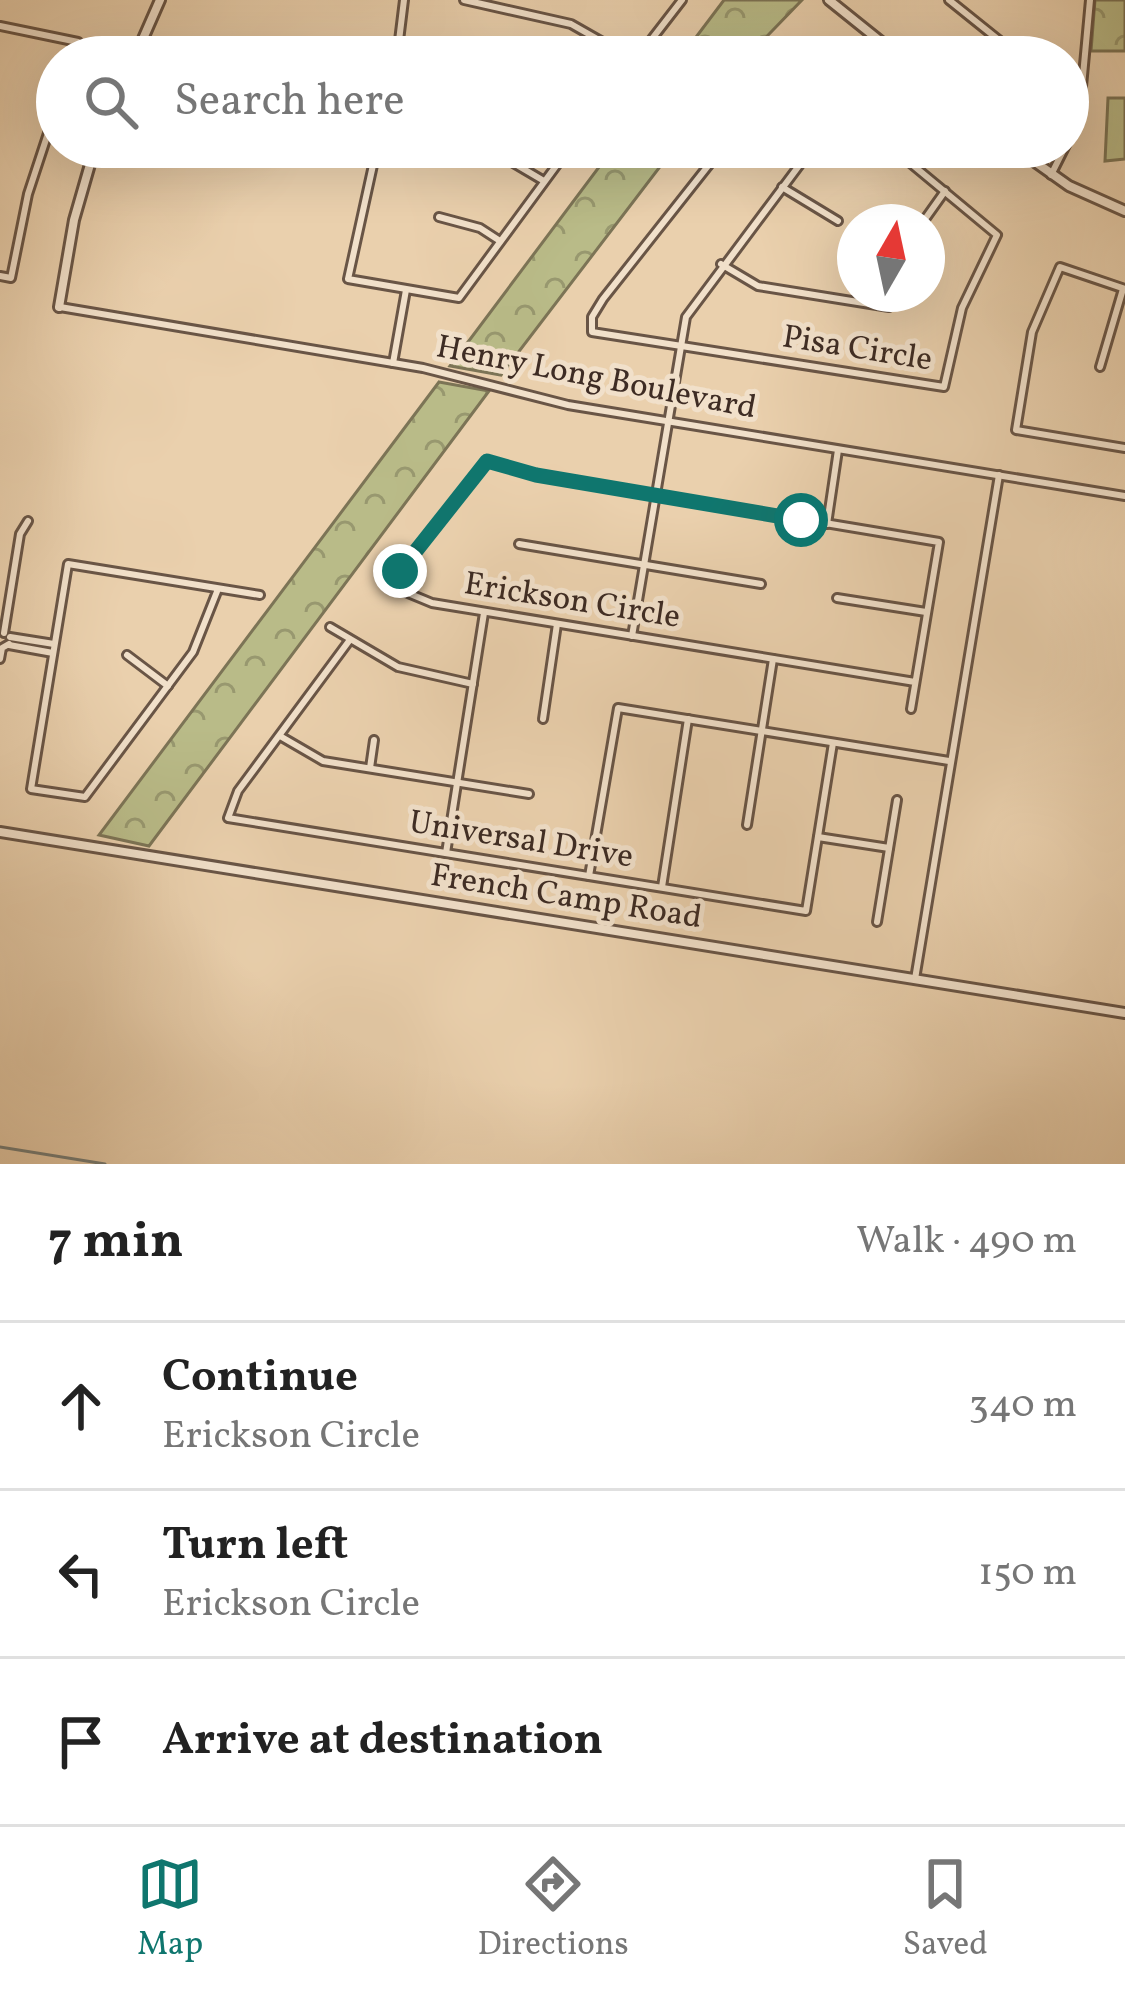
<!DOCTYPE html>
<html lang="en">
<head>
<meta charset="utf-8">
<style>
  body { margin:0; font-family:Vollkorn,serif; background:#f6f6f6; color:#222 }
  .compass { position:absolute; left:837px; top:204px; width:108px; height:108px; border-radius:50%; background:#fff; box-shadow:0 12px 48px #0002; rotate:9deg }
  .stop { position:absolute; width:36px; height:36px; margin:-27px; border:9px solid #0f766e; border-radius:50%; background:#fff }
  .stop.end { background:#0f766e; border-color:#fff; box-shadow:0 3px 12px #0008 }
  .list { margin:0; padding:0; list-style:none }
  h2 { display:flex; justify-content:space-between; align-items:center; height:156px; margin:0; padding:0 48px; font-size:51px }
  h2 small { font-size:39px; font-weight:400; color:#767676 }
  .list li { display:grid; grid-template-columns:78px 1fr auto; gap:36px; align-items:center; box-sizing:border-box; height:168px; padding:0 48px; border-top:3px solid #e0e0e0 }
  .list b { display:block; font-size:45px; white-space:nowrap }
  .list p { margin:0; font-size:39px; white-space:nowrap; color:#767676 }
  .list em { font-size:39px; font-style:normal; color:#767676 }
  .icon { flex:none; width:66px; height:66px; fill:none; stroke:currentColor; stroke-width:2; stroke-linecap:round; stroke-linejoin:round }
  .map { position:relative; flex:none; width:1125px; height:1164px; overflow:hidden }
  .search { position:absolute; background:#fff; box-shadow:0 12px 48px #0002; left:36px; right:36px; top:36px; height:132px; display:flex; align-items:center; gap:30px; box-sizing:border-box; padding:0 42px; border-radius:66px; color:#767676; font-size:45px }
  .sheet { height:660px; background:#fff }
  nav { display:flex; justify-content:space-around; align-items:center; box-sizing:border-box; height:168px; border-top:3px solid #e0e0e0; background:#fff; font-size:33px; color:#767676 }
  nav a { display:grid; justify-items:center; gap:6px }
  nav .on { color:#0f766e }
  .map>svg:first-child { display:block }
  .park { fill:url(#park-crowns); stroke:#7c7456; stroke-width:3 }
  .garden { fill:#b9bb88; stroke:#7c7456; stroke-width:3 }
  .lines { fill:none; stroke-linecap:round; stroke-linejoin:round }
  .stream { stroke:#757e79; stroke-width:3 }
  .minor-casing { stroke:#695546; stroke-width:12 }
  .tertiary-casing { stroke:#695546; stroke-width:14 }
  .minor { stroke:#f1e0ca; stroke-width:6 }
  .tertiary { stroke:#f1e0ca; stroke-width:8 }
  .route { stroke:#0f766e; stroke-width:15 }
  .labels { text-anchor:middle; dominant-baseline:central; stroke-width:10; stroke-linejoin:round; paint-order:stroke }
  .street-label { font-size:33px; fill:#3e2c24; stroke:#f1e0ca }
</style>
</head>
<body>
<div class="map">
<svg width="1125" height="1164" viewBox="0 0 1125 1164">
  <defs>
    <pattern id="park-crowns" width="20" height="18" patternUnits="userSpaceOnUse" patternTransform="scale(3)"><rect width="20" height="18" fill="#b9bb88"/><path d="M2 6a3 3 0 1 1 6 0M12 15a3 3 0 1 1 6 0" fill="none" stroke="#98986f"/></pattern>
  </defs>
  <rect width="100%" height="100%" fill="#ead0ad"/>
  <filter id="stains"><feTurbulence type="fractalNoise" baseFrequency=".00167" numOctaves="4"/><feColorMatrix values="0 0 0 0 .2 0 0 0 0 .09 0 0 0 0 .02 0 0 0 .5 -.17"/></filter>
  <radialGradient id="worn" r=".72"><stop offset=".6" stop-color="#630" stop-opacity="0"/><stop offset="1" stop-color="#630" stop-opacity=".3"/></radialGradient>
  <!-- park -->
  <g class="park">
    <path d="M724,0H802L747,57H681Z"/>
    <path d="M1095,0H1125V51H1091Z"/>
    <path d="M614,147H675L501,375L450,366Z"/>
    <path d="M439,382L489,391L149,846L99,835Z"/>
  </g>
  <!-- garden -->
  <path class="garden" d="M1108,98H1125V159L1105,161Z"/>
  <g class="lines">
    <!-- stream -->
    <path class="stream" d="M0,1147L105,1164"/>
    <defs>
      <g id="minor">
        <path d="M464,0L571,24L629,57"/>
        <path d="M949,0L1020,57"/>
        <path d="M0,26L78,42L80,57"/>
        <path d="M397,57L404,0"/>
        <path d="M638,57L682,0"/>
        <path d="M377,147L348,279L459,298L570,147"/>
        <path d="M464,147L505,158L544,181"/>
        <path d="M723,147L603,299L592,317V332L944,387L962,308L997,235L891,147"/>
        <path d="M1051,175L1079,119L1090,0"/>
        <path d="M782,187L838,221"/>
        <path d="M439,217L480,228L500,241"/>
        <path d="M923,222L945,191"/>
        <path d="M721,264L758,286L889,307L892,294"/>
        <path d="M0,276L11,278L28,194L57,106"/>
        <path d="M1125,289L1060,267L1032,332L1016,430L1125,448"/>
        <path d="M60,307L423,368L568,405L1125,496"/>
        <path d="M393,363L406,290"/>
        <path d="M1100,367L1123,289"/>
        <path d="M827,524L838,450"/>
        <path d="M519,544L761,584"/>
        <path d="M218,589L193,652L85,797L31,789L68,564L260,595"/>
        <path d="M837,598L926,612"/>
        <path d="M330,627L398,667L473,684"/>
        <path d="M4,633L20,534L28,521"/>
        <path d="M632,636L686,317L813,147"/>
        <path d="M10,637L54,644"/>
        <path d="M349,641L238,791L228,818L806,911L833,743"/>
        <path d="M9,645L53,653"/>
        <path d="M127,655L168,686"/>
        <path d="M0,659L2,648L9,644"/>
        <path d="M911,709L939,542L537,475L487,461L397,576L403,591L432,603L915,682"/>
        <path d="M543,719L557,624"/>
        <path d="M280,736L323,761L529,794"/>
        <path d="M370,768L374,740"/>
        <path d="M747,825L773,659"/>
        <path d="M818,837L889,848"/>
        <path d="M446,853L484,613"/>
        <path d="M589,876L618,708L949,761"/>
        <path d="M662,887L688,719"/>
        <path d="M877,922L897,800"/>
        <path d="M915,979L999,475"/>
      </g>
      <g id="tertiary">
        <path d="M829,0L900,57"/>
        <path d="M135,57L160,0"/>
        <path d="M1014,147L1069,186L1125,211"/>
        <path d="M59,307L74,220L95,147"/>
        <path d="M0,832L1125,1013"/>
      </g>
    </defs>
    <!-- minor casing -->
    <use href="#minor" class="minor-casing"/>
    <!-- tertiary casing -->
    <use href="#tertiary" class="tertiary-casing"/>
    <!-- minor -->
    <use href="#minor" class="minor"/>
    <!-- tertiary -->
    <use href="#tertiary" class="tertiary"/>
  </g>
  <g class="lines">
    <!-- route -->
    <path class="route" d="M400,571L487,461L536,475L801,520"/>
  </g>
  <g class="labels">
    <!-- street labels -->
    <g class="street-label">
      <text transform="translate(857 350) rotate(9)">Pisa Circle</text>
      <text transform="translate(596 379) rotate(11)">Henry Long Boulevard</text>
      <text transform="translate(572 602) rotate(9)">Erickson Circle</text>
      <text transform="translate(521 841) rotate(9)">Universal Drive</text>
      <text transform="translate(566 898) rotate(9)">French Camp Road</text>
    </g>
  </g>
  <rect width="100%" height="100%" filter="url(#stains)"/>
  <rect width="100%" height="100%" fill="url(#worn)"/>
</svg>
<svg class="compass" viewBox="-18 -18 36 36"><path d="M0-13l5 13h-10z" fill="#e53935"/><path d="M0 13l5-13h-10z" fill="#767676"/></svg>
<div class="stop" style="left:801px;top:520px"></div>
<div class="stop end" style="left:400px;top:571px"></div>
<div class="search"><svg class="icon" aria-label="search" viewBox="0 0 24 24"><circle cx="10" cy="10" r="6"/><path d="M15 15l6 6"/></svg>Search here</div>
</div>
<section class="sheet">
<h2>7 min<small>Walk · 490 m</small></h2>
<ul class="list">
<li><svg class="icon" aria-label="ahead" viewBox="0 0 24 24"><path d="M12 20V5M6 11l6-6 6 6"/></svg><div><b>Continue</b><p>Erickson Circle</p></div><em>340 m</em></li>
<li><svg class="icon" aria-label="left" viewBox="0 0 24 24"><path d="M17 20v-9H6M10 6l-5 5 5 5"/></svg><div><b>Turn left</b><p>Erickson Circle</p></div><em>150 m</em></li>
<li><svg class="icon" aria-label="arrive" viewBox="0 0 24 24"><path d="M6 21V4h12l-3 4 3 4H6"/></svg><div><b>Arrive at destination</b></div></li>
</ul>
</section>
<nav>
<a class="on"><svg class="icon" aria-label="map" viewBox="0 0 24 24"><path d="M3 6l6-2 6 2 6-2v14l-6 2-6-2-6 2zM9 4v14M15 6v14"/></svg>Map</a>
<a><svg class="icon" aria-label="directions" viewBox="0 0 24 24"><path d="M12 3l9 9-9 9-9-9zM9 14v-3h6M13 9l2 2-2 2"/></svg>Directions</a>
<a><svg class="icon" aria-label="saved" viewBox="0 0 24 24"><path d="M7 4h10v16l-5-4-5 4z"/></svg>Saved</a>
</nav>
</body>
</html>
